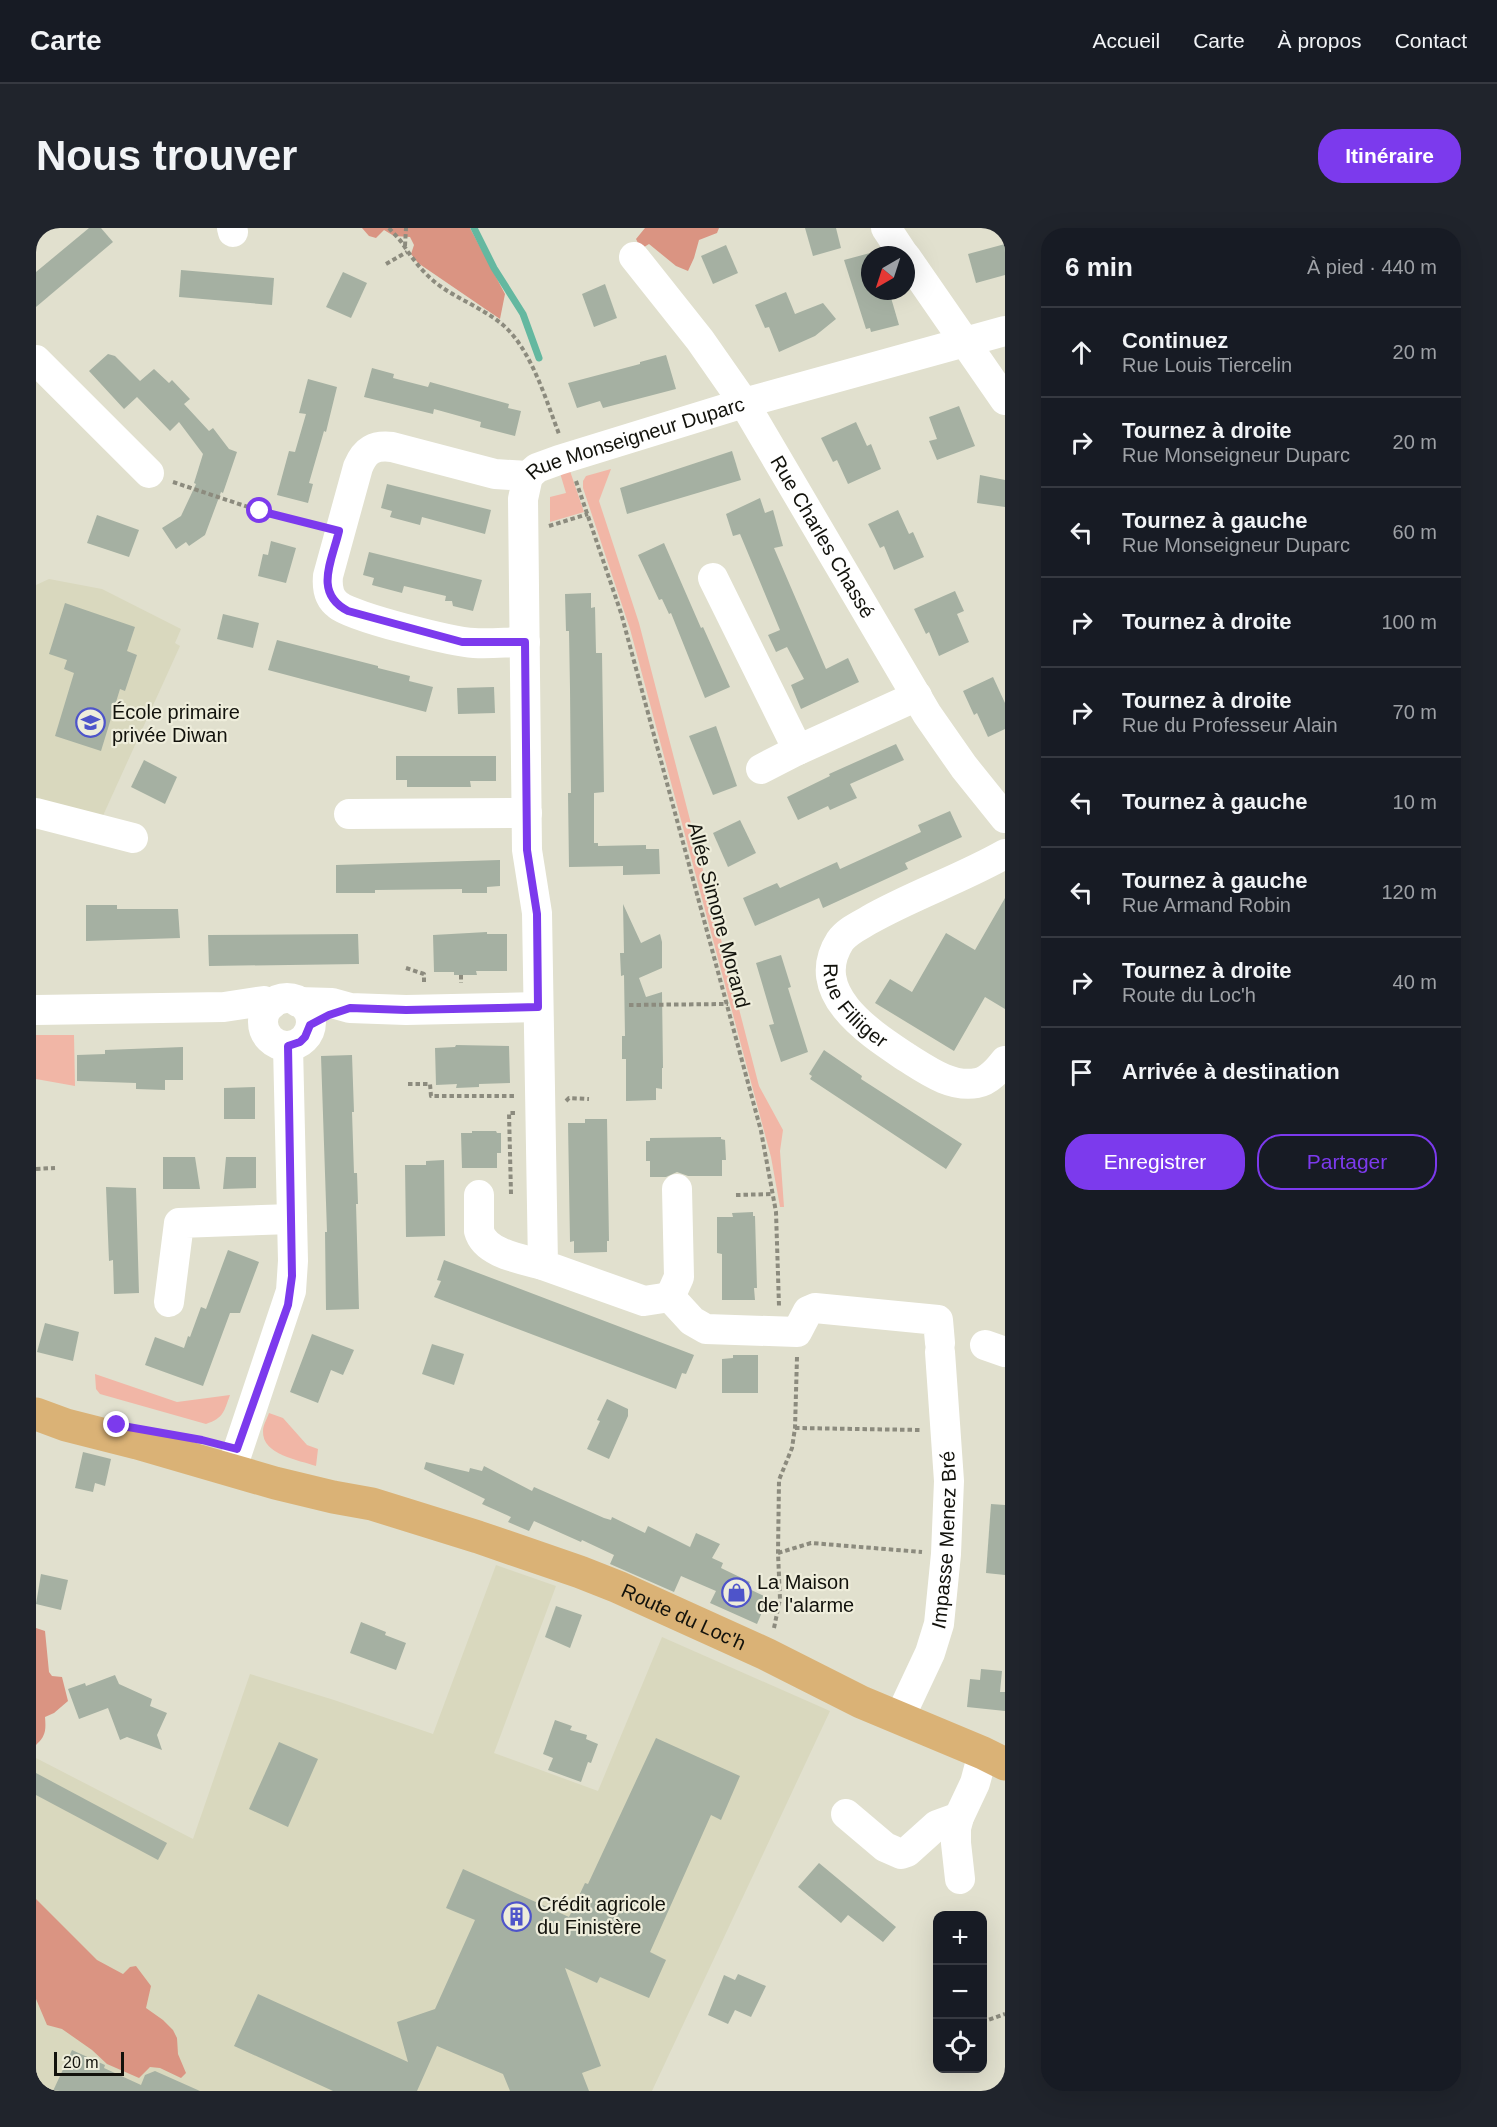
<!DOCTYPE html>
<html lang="fr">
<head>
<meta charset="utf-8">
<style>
  body { margin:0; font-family:Arial,sans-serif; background:#20242c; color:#f1f3f6 }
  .controls { position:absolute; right:18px; bottom:18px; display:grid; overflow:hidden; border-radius:12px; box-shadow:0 6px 24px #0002 }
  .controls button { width:54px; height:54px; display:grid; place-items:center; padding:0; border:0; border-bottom:2px solid #363941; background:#171b24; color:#f1f3f6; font:30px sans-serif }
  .compass { position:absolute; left:825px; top:18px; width:54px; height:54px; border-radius:50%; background:#171b24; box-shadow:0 6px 24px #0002; rotate:219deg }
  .scale { position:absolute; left:18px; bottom:15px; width:70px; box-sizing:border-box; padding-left:6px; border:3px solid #12120c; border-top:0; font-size:16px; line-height:21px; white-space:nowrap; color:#12120c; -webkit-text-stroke:4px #eeeddb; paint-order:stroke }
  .stop { position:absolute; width:18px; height:18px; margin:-14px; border:4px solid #7c3aed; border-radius:50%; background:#fff }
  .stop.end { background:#7c3aed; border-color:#fff; box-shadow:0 2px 6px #0008 }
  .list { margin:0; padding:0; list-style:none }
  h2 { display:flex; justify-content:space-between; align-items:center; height:78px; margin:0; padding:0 24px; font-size:26px }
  h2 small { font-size:20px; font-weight:400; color:#9ea1a6 }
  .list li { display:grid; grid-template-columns:39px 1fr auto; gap:18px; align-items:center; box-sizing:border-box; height:90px; padding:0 24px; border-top:2px solid #363941 }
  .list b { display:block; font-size:22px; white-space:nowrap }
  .list p { margin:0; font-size:20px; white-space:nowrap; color:#9ea1a6 }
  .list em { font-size:20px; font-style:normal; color:#9ea1a6 }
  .actions { display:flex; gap:12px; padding:18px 24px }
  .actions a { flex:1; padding:14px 0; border:2px solid #7c3aed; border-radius:24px; text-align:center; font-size:21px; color:#7c3aed }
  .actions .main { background:#7c3aed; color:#fff }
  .icon { flex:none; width:33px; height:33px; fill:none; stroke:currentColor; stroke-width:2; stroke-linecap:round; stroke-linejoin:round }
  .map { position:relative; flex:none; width:969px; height:1863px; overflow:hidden; border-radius:24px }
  header { display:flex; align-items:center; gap:36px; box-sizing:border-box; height:84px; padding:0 30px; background:#171b24; border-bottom:2px solid #363941 }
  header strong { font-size:28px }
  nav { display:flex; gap:33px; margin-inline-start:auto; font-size:21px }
  .intro { display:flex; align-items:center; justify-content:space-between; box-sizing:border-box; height:144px; padding:0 36px }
  h1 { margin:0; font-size:42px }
  .button { padding:15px 27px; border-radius:24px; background:#7c3aed; color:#fff; font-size:21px; font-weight:700 }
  main { display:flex; gap:36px; padding:0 36px }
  aside { flex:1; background:#171b24; border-radius:24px; box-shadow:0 6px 24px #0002 }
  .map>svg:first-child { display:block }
  .built { fill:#d9d8be }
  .green { fill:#f1b6a6 }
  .forest { fill:#da9482 }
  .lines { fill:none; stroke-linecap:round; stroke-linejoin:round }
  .stream { stroke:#64b8a0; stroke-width:7 }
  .building { fill:#a5b0a2 }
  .path { stroke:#8c8b7e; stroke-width:4; stroke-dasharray:4.5 3; stroke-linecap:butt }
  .minor { stroke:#fff; stroke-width:30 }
  .major { stroke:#dab276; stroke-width:33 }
  .route { stroke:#7c3aed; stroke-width:8 }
  .labels { text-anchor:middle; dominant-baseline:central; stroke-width:4.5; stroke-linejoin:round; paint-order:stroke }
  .street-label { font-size:20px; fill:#12120c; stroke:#eeeddb }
  .poi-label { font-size:20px; fill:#12120c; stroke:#eeeddb; text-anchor:start }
</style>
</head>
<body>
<header>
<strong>Carte</strong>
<nav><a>Accueil</a><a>Carte</a><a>À propos</a><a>Contact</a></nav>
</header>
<div class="intro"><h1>Nous trouver</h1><a class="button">Itinéraire</a></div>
<main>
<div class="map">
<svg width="969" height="1863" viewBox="0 0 969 1863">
  <rect width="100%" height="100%" fill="#e1e0ce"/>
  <!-- built -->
  <g class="built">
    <path d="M13,351L66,361L145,401L139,415L144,418L65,592L0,573V357Z"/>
    <path d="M460,1337L520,1358L458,1525L562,1563L626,1409L794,1483L616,1863H0V1530L157,1611L214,1446L298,1472L397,1506Z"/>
  </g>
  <!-- green -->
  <g class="green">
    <path d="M575,241L563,273L603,395L723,858L747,902L744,923L748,979H744L735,929L594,401L547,260V253L550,248Z"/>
    <path d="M534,243L548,284L514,294V269L530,265L524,245Z"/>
    <path d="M0,807H38L39,858L0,851Z"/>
    <path d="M59,1146L141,1174L194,1167C188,1183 188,1190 170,1196L64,1166L60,1161Z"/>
    <path d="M233,1185L247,1190L271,1217L282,1221L280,1238C263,1232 226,1227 227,1203C227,1197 231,1191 233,1185Z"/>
  </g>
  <!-- forest -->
  <g class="forest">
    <path d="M326,0H434L469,66L464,91L382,35L375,26L378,17L374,9L358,8L348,2L340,10L333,8Z"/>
    <path d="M609,0H683L681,5L663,12L658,30L652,43L640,38L613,16L605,21L600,11Z"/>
    <path d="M0,1400L9,1403L13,1444L16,1448L26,1449L32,1473L18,1485L9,1489C10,1502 10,1508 0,1517Z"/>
    <path d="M0,1671L61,1732L87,1746L94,1739L100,1738L115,1758L110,1780L127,1792L137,1802L141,1810L142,1826L150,1845L145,1850L124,1840L114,1839L103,1850L71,1836L56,1822L26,1801L11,1797L0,1771Z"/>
  </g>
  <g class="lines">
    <!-- stream -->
    <path class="stream" d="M438,0L458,40L487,86L503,130"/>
  </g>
  <!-- building -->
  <g class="building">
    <path d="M53,0H65L77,14L0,79V44Z"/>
    <path d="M769,0H800L805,20L777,28Z"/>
    <path d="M969,16V47L940,55L932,26Z"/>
    <path d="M690,17L702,45L677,56L665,28Z"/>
    <path d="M834,25V63H853L863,97L835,104L834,100L830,101L808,32Z"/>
    <path d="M145,42L238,50L236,77L143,69Z"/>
    <path d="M307,44L331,55L315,90L290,79Z"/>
    <path d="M569,56L581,90L558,99L546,66Z"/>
    <path d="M750,64L759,86L787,75L800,91L779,108L743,124L733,99L729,100L719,77Z"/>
    <path d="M72,126L79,128L104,153L118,141L133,155L136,152L154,171L148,176L173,203L177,200L193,221L201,224L187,265L185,264L169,307L153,318L150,314L140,321L126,300L145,288L160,256L158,255L167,226L143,194L134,203L101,169L88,181L53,143Z"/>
    <path d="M630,127L640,161L567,180L564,173L541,180L532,155L604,136V134Z"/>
    <path d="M336,140L358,146L357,150L392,159L394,154L473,176L472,180L485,183L479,208L444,199L445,194L398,181L397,186L328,169Z"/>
    <path d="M272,151L301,159L290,204L288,203L273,255L277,256L272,275L241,267L253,223L259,224L270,186L263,185Z"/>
    <path d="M923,178L939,218L901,232L893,213L901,211L893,189Z"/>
    <path d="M820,194L831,218L835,216L845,241L812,256L801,232L797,234L785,210Z"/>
    <path d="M696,223L705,252L591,286L584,260Z"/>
    <path d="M944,247L969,252V279L941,275Z"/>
    <path d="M351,256L455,282L449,306L386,289L384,297L354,289L356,283L345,280Z"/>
    <path d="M724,270L729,285L737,282L747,318L738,320L790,441L812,430L823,454L765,481L755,457L768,451L751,419L740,424L732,407L744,402L704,306L697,308L690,286Z"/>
    <path d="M862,282L873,306L877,304L888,329L858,342L848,318L844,320L832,296Z"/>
    <path d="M61,287L103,302L93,329L51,315Z"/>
    <path d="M235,313L260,320L250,355L222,348L227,326L232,327Z"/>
    <path d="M628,315L665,400L667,399L694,459L669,470L635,385L633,386L626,371L623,372L602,327Z"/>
    <path d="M333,324L446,352L437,383L417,378L416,373H409L410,368L368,358L366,365L336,357L338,350L327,347Z"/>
    <path d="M919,363L928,383L921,386L933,414L903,428L893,404L890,406L878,381Z"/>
    <path d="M555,365V380L559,379L560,425H566L568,564L558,565V615H562V618L610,617V621H623L624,646L587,647V638L533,639L532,565H535L534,461L533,403H530L529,366Z"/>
    <path d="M29,375L99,399L91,423L101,427L89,463L84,461L65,523L19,508L38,445L28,441L31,432L13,426Z"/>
    <path d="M187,386L223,395L217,420L181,411Z"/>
    <path d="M241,412L342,438V440L374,448L373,453L397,459L390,484L232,442Z"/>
    <path d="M957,449L969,475V501L952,509L941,485L938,487L927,463Z"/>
    <path d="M458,459L459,485L422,486L421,460Z"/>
    <path d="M680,498L701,558L677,567L653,508Z"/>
    <path d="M860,516L868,532L814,556L821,570L794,582L792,578L762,592L751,569L794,548L793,546Z"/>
    <path d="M360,528H460V553H434L435,559H371V552H360Z"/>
    <path d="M108,532L141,549L129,576L95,559Z"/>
    <path d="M914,583L926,609L869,635L872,641L787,680L783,670L719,698L707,670L741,655L744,660L801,634L804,641L885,604L882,597Z"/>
    <path d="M704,592L720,625L692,639L677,605Z"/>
    <path d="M464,632V658L451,659V665H426V661L339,662V665H300V637Z"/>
    <path d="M969,670V781L949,769L918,823L839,775L854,751L876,764L910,705L939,722Z"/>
    <path d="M587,676L605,715L624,706L626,714V740L603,750L610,769L626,764L627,840H626V861L620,860V872L590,873V831H586V808H589L588,747L585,748L584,725H588Z"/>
    <path d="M50,677H81V681H142L144,710L50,713Z"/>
    <path d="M451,704V706H471V743H440L441,747H418V744H398L397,707Z"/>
    <path d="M322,706L323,736L173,738L172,707Z"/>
    <path d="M745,727L755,759L752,760L772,824L745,834L733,797L738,796L720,735Z"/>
    <path d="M420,817L473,818L474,855L443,856V859L420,860L421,856L400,857L399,820L419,819Z"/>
    <path d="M147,819V852H129V862L100,861V855L41,853V827L69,826V822Z"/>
    <path d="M788,822L826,848L825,851L926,916L910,941L774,851L776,848L773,846Z"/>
    <path d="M316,827L318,884H316L318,945H321L322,976H320L323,1081L290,1082L289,1004H291L285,828Z"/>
    <path d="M219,859V891H188V860Z"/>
    <path d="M549,891H571L573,1013H571V1024L538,1025V1013L534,1014L532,895H549Z"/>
    <path d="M436,903H460L461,905H465V925H461V940H426L425,905H436Z"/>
    <path d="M685,909V911L689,912L690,932H686V948H652L641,944L630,949H614V933H610V913H614V910Z"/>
    <path d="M127,929H159L164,961H127Z"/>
    <path d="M190,929H220V960L187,961Z"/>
    <path d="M408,932L409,1008L370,1009L369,937H390V933Z"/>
    <path d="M70,959L100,960L103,1065L78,1066L77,1032L73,1033Z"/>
    <path d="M717,984V988H719L721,1060H718L719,1072H686V1026L681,1025V989H697L696,985Z"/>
    <path d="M192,1022L223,1034L204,1085H194L167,1158L109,1137L119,1109L148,1120L152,1108L154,1109L165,1079L170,1081Z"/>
    <path d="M408,1032L658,1127L650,1146L646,1145L640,1161L398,1069L405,1053L401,1052Z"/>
    <path d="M9,1095L43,1104L37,1133L1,1124Z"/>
    <path d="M276,1106L318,1122L307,1147L295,1142L282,1175L254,1164Z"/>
    <path d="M396,1116L428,1126L418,1157L386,1146Z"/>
    <path d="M697,1127H722V1165H686V1131L697,1130Z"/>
    <path d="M571,1171L592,1181V1188L573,1231L551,1221L564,1193L561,1192Z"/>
    <path d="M47,1224L75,1231L69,1258L59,1255L57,1264L39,1260Z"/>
    <path d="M390,1234L433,1244L434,1240L446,1243L448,1238L496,1263L498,1259L568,1290L575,1292L576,1289L609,1305L612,1298L654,1319L660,1305L684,1316L676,1330L687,1335L685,1340L714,1354L711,1360L732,1370L721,1396L674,1375L680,1363L645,1348L638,1364L574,1336L578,1327L546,1312L545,1314L498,1293L493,1303L472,1294L475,1289L446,1276L449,1271L388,1241Z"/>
    <path d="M955,1276L969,1277V1347L950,1345Z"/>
    <path d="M5,1346L32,1352L25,1382L0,1376Z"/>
    <path d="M520,1378L546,1387L534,1420L509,1409Z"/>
    <path d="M325,1394L350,1404L349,1407L370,1415L360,1442L314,1425Z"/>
    <path d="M945,1441L966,1443L964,1464H969V1483L931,1479L934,1451L944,1452Z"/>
    <path d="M79,1447L83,1456L116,1471L114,1478L131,1485L121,1507L126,1522L91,1509L84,1512L72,1480L43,1491L32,1461L49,1455L50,1458Z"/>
    <path d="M519,1492L536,1498L534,1502L551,1507L550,1511L562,1516L555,1535L552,1534L545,1554L512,1542L517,1530L507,1526Z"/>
    <path d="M620,1510L704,1548L685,1592L675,1587L614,1724L630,1732L613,1770L564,1749L561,1755L529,1740L565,1838L546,1845L553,1863H474L467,1846L401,1818L381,1863H297L198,1818L222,1766L372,1834L361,1794L399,1781L439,1692L410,1680L427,1641L533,1689L549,1655L552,1656Z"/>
    <path d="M243,1514L282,1531L252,1599L213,1581Z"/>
    <path d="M0,1545L131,1615L122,1632L0,1567Z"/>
    <path d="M783,1635L860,1699L847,1714L812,1687L805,1695L762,1659Z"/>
    <path d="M702,1746L730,1758L715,1789L699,1782L692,1796L672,1787L688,1747L699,1752Z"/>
    <path d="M36,1822L69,1837L68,1840L105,1857L109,1847L119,1843L164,1863H17Z"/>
  </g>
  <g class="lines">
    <!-- path -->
    <g class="path">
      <path d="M353,0C358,6 364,11 368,18C378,33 389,47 404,58C424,72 448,81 467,97C495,121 510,172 523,206"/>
      <path d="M369,18L370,0"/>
      <path d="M350,36L371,24"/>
      <path d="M540,253L585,385L725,903L740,984L743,1078"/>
      <path d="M137,254L224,283L280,296"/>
      <path d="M513,298L552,286"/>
      <path d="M370,740L388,746V755"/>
      <path d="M425,747V755"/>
      <path d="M593,777L692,776"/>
      <path d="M372,856H394L395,868H478"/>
      <path d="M530,873L533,870L553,871"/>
      <path d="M0,941L19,940"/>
      <path d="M475,966L473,885H479"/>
      <path d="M700,967L737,966"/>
      <path d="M759,1200L885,1202"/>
      <path d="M742,1325L775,1315L886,1324"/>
      <path d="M738,1400L744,1371L742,1325L743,1252L756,1220L759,1200L761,1129"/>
      <path d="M946,1794L969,1786"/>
    </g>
    <!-- minor -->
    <g class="minor">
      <path d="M196,0L197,4"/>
      <path d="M850,0L868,27"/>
      <path id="s1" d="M598,29L664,112L708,175L891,486L928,539L969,590"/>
      <path d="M870,29L969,172"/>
      <path d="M0,132L113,245"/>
      <path d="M492,248L487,271L491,622L501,685L507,1037L608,1073L634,1069L656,1093L670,1101L761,1104L772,1083L779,1080L902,1092L904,1115"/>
      <path d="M677,350L762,522L881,468"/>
      <path id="s2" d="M489,414C472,414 455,416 438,415C417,414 316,389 302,377C292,370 291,359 292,348L322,239C329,222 338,217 356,219L459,246L492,248L501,240L523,232L708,175L969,103"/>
      <path d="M725,541L762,522"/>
      <path d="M0,585L97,610"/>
      <path d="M313,586L491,585"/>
      <path id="s3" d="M969,626C925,651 877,667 833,692C823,698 811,703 804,713C771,765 834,805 870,829C891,842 915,860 941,855C953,853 962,842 969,833"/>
      <circle cx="251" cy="794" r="24"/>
      <path d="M262,774L296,775L314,780L370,782L502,779"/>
      <path d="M0,782L188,779L228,773L236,776"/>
      <path d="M443,967V1003C449,1026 487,1031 507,1037"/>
      <path d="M634,1069L643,1049L641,961"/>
      <path d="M133,1074L143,995L256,991"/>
      <path d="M949,1117L969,1124"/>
      <path d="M195,1243L255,1063L257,1033L252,818"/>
      <path id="s4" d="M863,1491L894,1425L903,1396L910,1326L913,1253L904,1124"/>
      <path d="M810,1586L849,1619L865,1626L871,1624L901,1597L923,1589"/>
      <path d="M924,1651L920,1615V1600L923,1589L939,1555L947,1525"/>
    </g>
    <!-- major -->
    <path class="major" id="s5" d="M0,1186L30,1197L101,1215L239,1255L297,1269L336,1276L442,1309L544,1344L582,1359L730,1426L825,1474L947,1525L969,1536"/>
  </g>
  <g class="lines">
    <!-- route -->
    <path class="route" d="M81,1197L166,1212L201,1221L252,1077L256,1048L252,818L264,814L269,809L274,797L293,787L314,780L370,782L502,779L501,686L491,622L489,414H426L312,383C277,365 296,333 303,303L224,283"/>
  </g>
  <!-- icons -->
  <defs>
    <symbol id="school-ring" viewBox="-11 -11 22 22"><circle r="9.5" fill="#eeeddb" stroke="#4e54ca" stroke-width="1.5"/><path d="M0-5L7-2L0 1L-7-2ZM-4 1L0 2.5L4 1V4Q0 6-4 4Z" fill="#4e54ca"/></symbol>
    <symbol id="shop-ring" viewBox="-11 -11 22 22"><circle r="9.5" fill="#eeeddb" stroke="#4e54ca" stroke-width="1.5"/><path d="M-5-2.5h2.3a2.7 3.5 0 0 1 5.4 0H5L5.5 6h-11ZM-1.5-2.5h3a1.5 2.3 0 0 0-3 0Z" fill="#4e54ca"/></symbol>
    <symbol id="building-ring" viewBox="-11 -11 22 22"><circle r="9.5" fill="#eeeddb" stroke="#4e54ca" stroke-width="1.5"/><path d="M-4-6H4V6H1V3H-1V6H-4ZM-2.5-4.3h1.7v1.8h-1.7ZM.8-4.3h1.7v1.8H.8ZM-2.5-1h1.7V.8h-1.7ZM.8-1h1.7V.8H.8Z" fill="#4e54ca"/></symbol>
  </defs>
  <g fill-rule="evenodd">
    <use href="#school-ring" x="38" y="478" width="33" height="33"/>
    <use href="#shop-ring" x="684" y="1348" width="33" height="33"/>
    <use href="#building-ring" x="464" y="1672" width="33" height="33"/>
  </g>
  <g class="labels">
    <!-- street labels -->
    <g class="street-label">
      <text stroke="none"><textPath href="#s2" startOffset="636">Rue Monseigneur Duparc</textPath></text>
      <text stroke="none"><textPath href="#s1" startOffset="338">Rue Charles Chassé</textPath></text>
      <text transform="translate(683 687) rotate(75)">Allée Simone Morand</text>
      <text stroke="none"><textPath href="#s3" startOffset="262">Rue Filiiger</textPath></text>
      <text stroke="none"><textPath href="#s4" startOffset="188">Impasse Menez Bré</textPath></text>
      <text stroke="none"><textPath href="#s5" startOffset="680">Route du Loc'h</textPath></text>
    </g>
    <!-- poi labels -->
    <g class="poi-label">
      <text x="76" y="484">École primaire<tspan x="76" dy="23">privée Diwan</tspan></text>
      <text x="721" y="1354">La Maison<tspan x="721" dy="23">de l'alarme</tspan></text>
      <text x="501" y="1676">Crédit agricole<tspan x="501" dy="23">du Finistère</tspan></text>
    </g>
  </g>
</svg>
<div class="controls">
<button>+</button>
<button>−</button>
<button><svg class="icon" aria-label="locate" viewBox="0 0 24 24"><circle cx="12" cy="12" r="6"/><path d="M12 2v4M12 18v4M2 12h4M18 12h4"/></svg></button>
</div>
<svg class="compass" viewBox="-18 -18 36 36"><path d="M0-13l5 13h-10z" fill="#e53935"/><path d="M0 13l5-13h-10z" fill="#9ea1a6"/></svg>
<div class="scale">20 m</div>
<div class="stop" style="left:224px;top:283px"></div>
<div class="stop end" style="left:81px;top:1197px"></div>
</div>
<aside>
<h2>6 min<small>À pied · 440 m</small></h2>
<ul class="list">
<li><svg class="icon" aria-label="ahead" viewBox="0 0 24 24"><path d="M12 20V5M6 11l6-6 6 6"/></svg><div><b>Continuez</b><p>Rue Louis Tiercelin</p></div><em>20 m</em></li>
<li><svg class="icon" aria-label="right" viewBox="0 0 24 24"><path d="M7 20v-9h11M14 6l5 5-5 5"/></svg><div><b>Tournez à droite</b><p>Rue Monseigneur Duparc</p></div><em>20 m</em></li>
<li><svg class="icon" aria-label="left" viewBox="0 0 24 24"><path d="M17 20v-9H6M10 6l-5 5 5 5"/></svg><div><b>Tournez à gauche</b><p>Rue Monseigneur Duparc</p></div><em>60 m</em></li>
<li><svg class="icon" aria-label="right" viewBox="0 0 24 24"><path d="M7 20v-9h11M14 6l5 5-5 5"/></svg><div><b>Tournez à droite</b></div><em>100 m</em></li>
<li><svg class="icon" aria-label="right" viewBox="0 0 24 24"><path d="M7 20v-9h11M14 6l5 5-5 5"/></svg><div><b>Tournez à droite</b><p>Rue du Professeur Alain</p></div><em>70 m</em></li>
<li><svg class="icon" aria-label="left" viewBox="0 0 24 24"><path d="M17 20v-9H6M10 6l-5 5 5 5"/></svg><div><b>Tournez à gauche</b></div><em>10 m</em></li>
<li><svg class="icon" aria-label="left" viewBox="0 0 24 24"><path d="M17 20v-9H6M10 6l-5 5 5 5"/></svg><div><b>Tournez à gauche</b><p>Rue Armand Robin</p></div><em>120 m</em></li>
<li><svg class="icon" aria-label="right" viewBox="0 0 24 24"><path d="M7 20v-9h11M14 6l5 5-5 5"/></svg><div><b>Tournez à droite</b><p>Route du Loc'h</p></div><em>40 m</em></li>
<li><svg class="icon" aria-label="arrive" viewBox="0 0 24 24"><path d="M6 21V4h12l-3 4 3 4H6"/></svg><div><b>Arrivée à destination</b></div></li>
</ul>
<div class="actions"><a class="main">Enregistrer</a><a>Partager</a></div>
</aside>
</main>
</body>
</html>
